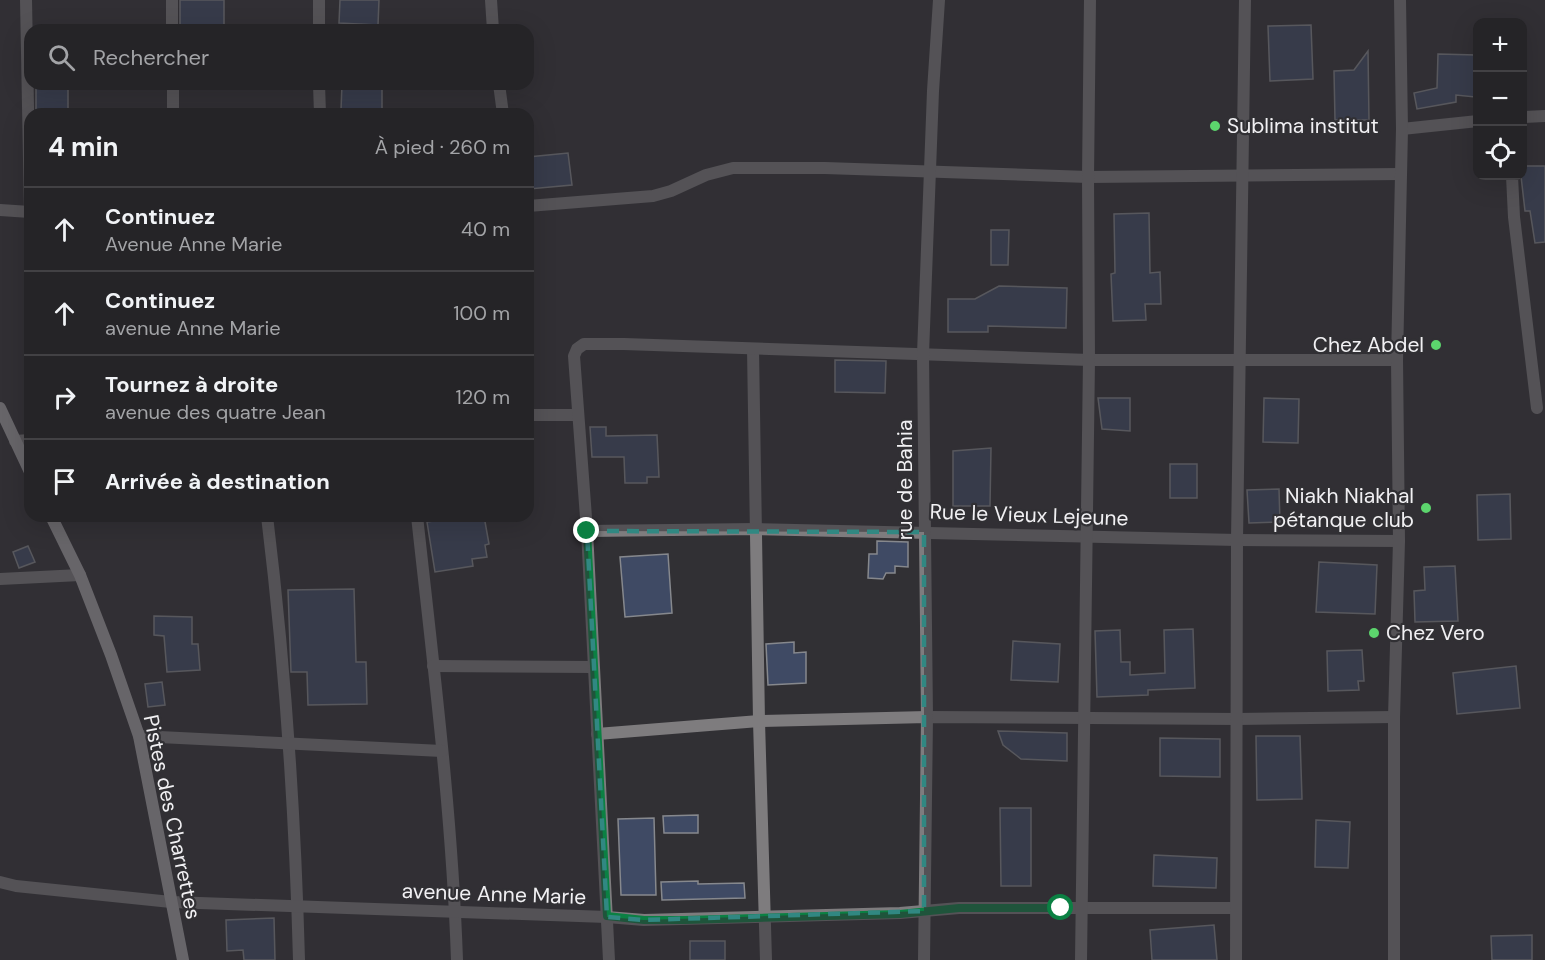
<!DOCTYPE html>
<html lang="fr">
<head>
<meta charset="utf-8">
<style>
  body { margin:0; font-family:"DM Sans",sans-serif; background:#313033; color:#f1f3f6 }
  .controls { position:absolute; right:18px; top:18px; display:grid; overflow:hidden; border-radius:12px; box-shadow:0 6px 24px #0002 }
  .controls button { width:54px; height:54px; display:grid; place-items:center; padding:0; border:0; border-bottom:2px solid #424144; background:#252427; color:#f1f3f6; font:30px sans-serif }
  .stop { position:absolute; width:18px; height:18px; margin:-14px; border:4px solid #0b8043; border-radius:50%; background:#fff }
  .stop.end { background:#0b8043; border-color:#fff; box-shadow:0 2px 6px #0008 }
  .list { margin:0; padding:0; list-style:none }
  h2 { display:flex; justify-content:space-between; align-items:center; height:78px; margin:0; padding:0 24px; font-size:26px }
  h2 small { font-size:20px; font-weight:400; color:#a3a4a7 }
  .list li { display:grid; grid-template-columns:39px 1fr auto; gap:18px; align-items:center; box-sizing:border-box; height:84px; padding:0 24px; border-top:2px solid #424144 }
  .list b { display:block; font-size:22px; white-space:nowrap }
  .list p { margin:0; font-size:20px; white-space:nowrap; color:#a3a4a7 }
  .list em { font-size:20px; font-style:normal; color:#a3a4a7 }
  .icon { flex:none; width:33px; height:33px; fill:none; stroke:currentColor; stroke-width:2; stroke-linecap:round; stroke-linejoin:round }
  .map { position:relative; flex:none; width:1545px; height:960px; overflow:hidden }
  .search { position:absolute; background:#252427; box-shadow:0 6px 24px #0002; left:24px; top:24px; width:510px; height:66px; display:flex; align-items:center; gap:15px; box-sizing:border-box; padding:0 21px; border-radius:18px; color:#a3a4a7; font-size:22px }
  .panel { position:absolute; background:#252427; box-shadow:0 6px 24px #0002; left:24px; top:108px; width:510px; height:414px; border-radius:18px }
  .map>svg:first-child { display:block }
  .building { fill:#3f4a64; stroke:#86888d; stroke-width:1.5 }
  .lines { fill:none; stroke-linecap:round; stroke-linejoin:round }
  .minor { stroke:#7e7c7e; stroke-width:12 }
  .secondary { stroke:#a9a6a9; stroke-width:12 }
  .route { stroke:#0b8043; stroke-width:8 }
  .marked { fill:none; stroke:#318882; stroke-width:4.5; stroke-dasharray:12 8; stroke-linejoin:round }
  .poi-dot { fill:#5cd56d; stroke:#313034; stroke-width:2 }
  .labels { text-anchor:middle; dominant-baseline:central; stroke-width:4.5; stroke-linejoin:round; paint-order:stroke }
  .poi-label { font-size:21px; fill:#f1f0f3; stroke:#313034; text-anchor:start }
  .street-label { font-size:21px; fill:#f1f0f3; stroke:#313034 }
</style>
</head>
<body>
<div class="map">
<svg width="1545" height="960" viewBox="0 0 1545 960">
  <rect width="100%" height="100%" fill="#313034"/>
  <!-- building -->
  <g class="building">
    <path d="M180,0H224V26L180,25Z"/>
    <path d="M340,0H379L378,25L339,23Z"/>
    <path d="M1311,25L1313,79L1270,81L1268,26Z"/>
    <path d="M1368,51L1369,120H1335L1334,71L1354,70Z"/>
    <path d="M1438,54L1476,55L1475,97L1456,95V102L1417,109L1414,93L1437,88Z"/>
    <path d="M342,84H382V111L341,110Z"/>
    <path d="M36,88H68V109L36,110Z"/>
    <path d="M568,153L572,185L529,189L528,157Z"/>
    <path d="M1522,166H1545V242L1535,243L1530,211H1525L1521,176H1522Z"/>
    <path d="M1149,213L1150,273L1160,272L1161,304H1145L1146,320L1113,321L1111,274L1115,273L1114,214Z"/>
    <path d="M991,230H1009L1008,265H991Z"/>
    <path d="M999,286L1067,288L1066,328L988,326V332H948V299H975Z"/>
    <path d="M835,360L886,361L885,393L835,392Z"/>
    <path d="M1098,398H1130V431L1102,429Z"/>
    <path d="M1264,398L1299,399L1298,443L1263,442Z"/>
    <path d="M590,427H606V436L657,435L659,477H647V483H625L624,457H592Z"/>
    <path d="M991,448L990,506H953V451Z"/>
    <rect x="1170" y="464" width="27" height="34"/>
    <path d="M1279,489L1280,522L1249,523L1247,490Z"/>
    <path d="M1510,494L1511,539L1478,540L1477,495Z"/>
    <path d="M466,516H484L489,544L485,545L487,557L472,559L473,566L435,572L427,522Z"/>
    <path d="M877,541L908,542V567L895,566V573H886L883,579L868,578L869,554H877Z"/>
    <path d="M28,546L35,562L19,568L13,552Z"/>
    <path d="M668,554L672,613L625,617L620,557Z"/>
    <path d="M1319,562L1377,565L1375,614L1316,612Z"/>
    <path d="M1455,566L1458,621L1415,622L1414,591L1425,590L1424,567Z"/>
    <path d="M354,589L356,662H366L367,704L308,705L307,672H291L288,590Z"/>
    <path d="M154,616L192,617V644H198L200,670L167,672L164,636L154,635Z"/>
    <path d="M1193,629L1195,688L1148,690V695L1097,697L1095,631L1120,630L1121,662H1130V675L1165,673L1164,630Z"/>
    <path d="M1013,641L1060,644L1058,682L1011,680Z"/>
    <path d="M794,642V653L806,652V683L768,685L766,644Z"/>
    <path d="M1362,650L1364,681H1358L1359,690L1328,691L1327,651Z"/>
    <path d="M1516,666L1520,708L1457,714L1453,673Z"/>
    <path d="M162,682L165,705L148,707L145,684Z"/>
    <path d="M998,731L1067,733V761L1021,759L1003,745Z"/>
    <path d="M1256,736H1300L1302,799L1257,800Z"/>
    <path d="M1160,738L1220,739V777L1160,776Z"/>
    <path d="M1000,808H1031V886H1001Z"/>
    <path d="M698,815V833H664L663,816Z"/>
    <path d="M654,818L656,895H621L618,819Z"/>
    <path d="M1316,820L1350,822L1348,868L1315,867Z"/>
    <path d="M1154,855L1217,858L1216,888L1153,886Z"/>
    <path d="M698,881V884L744,883L745,898L662,900L661,882Z"/>
    <path d="M274,918L275,960H244L243,950L227,951L226,920Z"/>
    <path d="M1214,925L1217,960H1152L1150,930Z"/>
    <path d="M1532,935V960H1492L1491,936Z"/>
    <rect x="690" y="941" width="35" height="19"/>
  </g>
  <g class="lines">
    <!-- minor -->
    <g class="minor">
      <path d="M26,0L30,212"/>
      <path d="M172,0V30"/>
      <path d="M491,0L493,30"/>
      <path d="M319,30V0"/>
      <path d="M173,84V114"/>
      <path d="M319,84L320,114"/>
      <path d="M499,84L503,114"/>
      <path d="M1522,117L1545,116"/>
      <path d="M1402,129L1478,121"/>
      <path d="M1512,176L1514,217L1537,408"/>
      <path d="M528,206L653,196L671,191L706,175L733,168H825L1088,177L1400,174"/>
      <path d="M0,210L30,212"/>
      <path d="M753,349L759,721L766,960"/>
      <path d="M528,415H577"/>
      <path d="M15,441L30,440"/>
      <path d="M267,516C285,663 295,812 299,960"/>
      <path d="M417,516C433,663 452,812 457,960"/>
      <path d="M587,531L756,529L1237,540L1399,541"/>
      <path d="M0,579L80,575"/>
      <path d="M433,666L593,667"/>
      <path d="M597,734L759,721L927,717L1238,719L1394,717"/>
      <path d="M139,736L442,751"/>
      <path d="M0,882L16,886L171,902L607,917L644,920L900,913L959,908H1236"/>
      <path d="M609,960L587,531L574,356L577,349L584,344H624L1089,360H1397"/>
      <path d="M924,960L927,717L923,354L933,91L939,0"/>
      <path d="M1081,960L1089,360L1088,177L1090,0"/>
      <path d="M1236,960L1237,540L1245,0"/>
      <path d="M1394,960V717L1399,541L1397,360L1402,129L1400,0"/>
    </g>
    <!-- secondary -->
    <g class="secondary">
      <path d="M0,408L30,472"/>
      <path d="M51,516L80,575L111,655L139,736L183,960"/>
    </g>
  </g>
  <g class="lines">
    <!-- route -->
    <path class="route" d="M587,531L607,916L644,920H685L900,914L959,908H1061"/>
  </g>
  <!-- marked area -->
  <path d="M0 0H1545V960H0ZM587,531L924,532V911L644,920L607,917Z" fill="#313034" fill-opacity=".55" fill-rule="evenodd"/>
  <path class="marked" d="M587,531L924,532V911L644,920L607,917Z"/>
  <!-- markers -->
  <g class="poi-dot">
    <circle cx="1215" cy="126" r="6"/>
    <circle cx="1436" cy="345" r="6"/>
    <circle cx="1426" cy="508" r="6"/>
    <circle cx="1374" cy="633" r="6"/>
  </g>
  <g class="labels">
    <!-- poi labels -->
    <g class="poi-label">
      <text x="1227" y="126">Sublima institut</text>
      <text x="1424" y="345" text-anchor="end">Chez Abdel</text>
      <text x="1414" y="496" text-anchor="end">Niakh Niakhal<tspan x="1414" dy="24">pétanque club</tspan></text>
      <text x="1386" y="633">Chez Vero</text>
    </g>
    <!-- street labels -->
    <g class="street-label">
      <text transform="translate(905 480) rotate(-90)">rue de Bahia</text>
      <text transform="translate(1029 515) rotate(2)">Rue le Vieux Lejeune</text>
      <text transform="translate(172 817) rotate(78)">Pistes des Charrettes</text>
      <text transform="translate(494 894) rotate(2)">avenue Anne Marie</text>
    </g>
  </g>
</svg>
<div class="controls">
<button>+</button>
<button>−</button>
<button><svg class="icon" aria-label="locate" viewBox="0 0 24 24"><circle cx="12" cy="12" r="6"/><path d="M12 2v4M12 18v4M2 12h4M18 12h4"/></svg></button>
</div>
<div class="stop" style="left:1061px;top:908px"></div>
<div class="stop end" style="left:587px;top:531px"></div>
<div class="search"><svg class="icon" aria-label="search" viewBox="0 0 24 24"><circle cx="10" cy="10" r="6"/><path d="M15 15l6 6"/></svg>Rechercher</div>
<section class="panel">
<h2>4 min<small>À pied · 260 m</small></h2>
<ul class="list">
<li><svg class="icon" aria-label="ahead" viewBox="0 0 24 24"><path d="M12 20V5M6 11l6-6 6 6"/></svg><div><b>Continuez</b><p>Avenue Anne Marie</p></div><em>40 m</em></li>
<li><svg class="icon" aria-label="ahead" viewBox="0 0 24 24"><path d="M12 20V5M6 11l6-6 6 6"/></svg><div><b>Continuez</b><p>avenue Anne Marie</p></div><em>100 m</em></li>
<li><svg class="icon" aria-label="right" viewBox="0 0 24 24"><path d="M7 20v-9h11M14 6l5 5-5 5"/></svg><div><b>Tournez à droite</b><p>avenue des quatre Jean</p></div><em>120 m</em></li>
<li><svg class="icon" aria-label="arrive" viewBox="0 0 24 24"><path d="M6 21V4h12l-3 4 3 4H6"/></svg><div><b>Arrivée à destination</b></div></li>
</ul>
</section>
</div>
</body>
</html>
